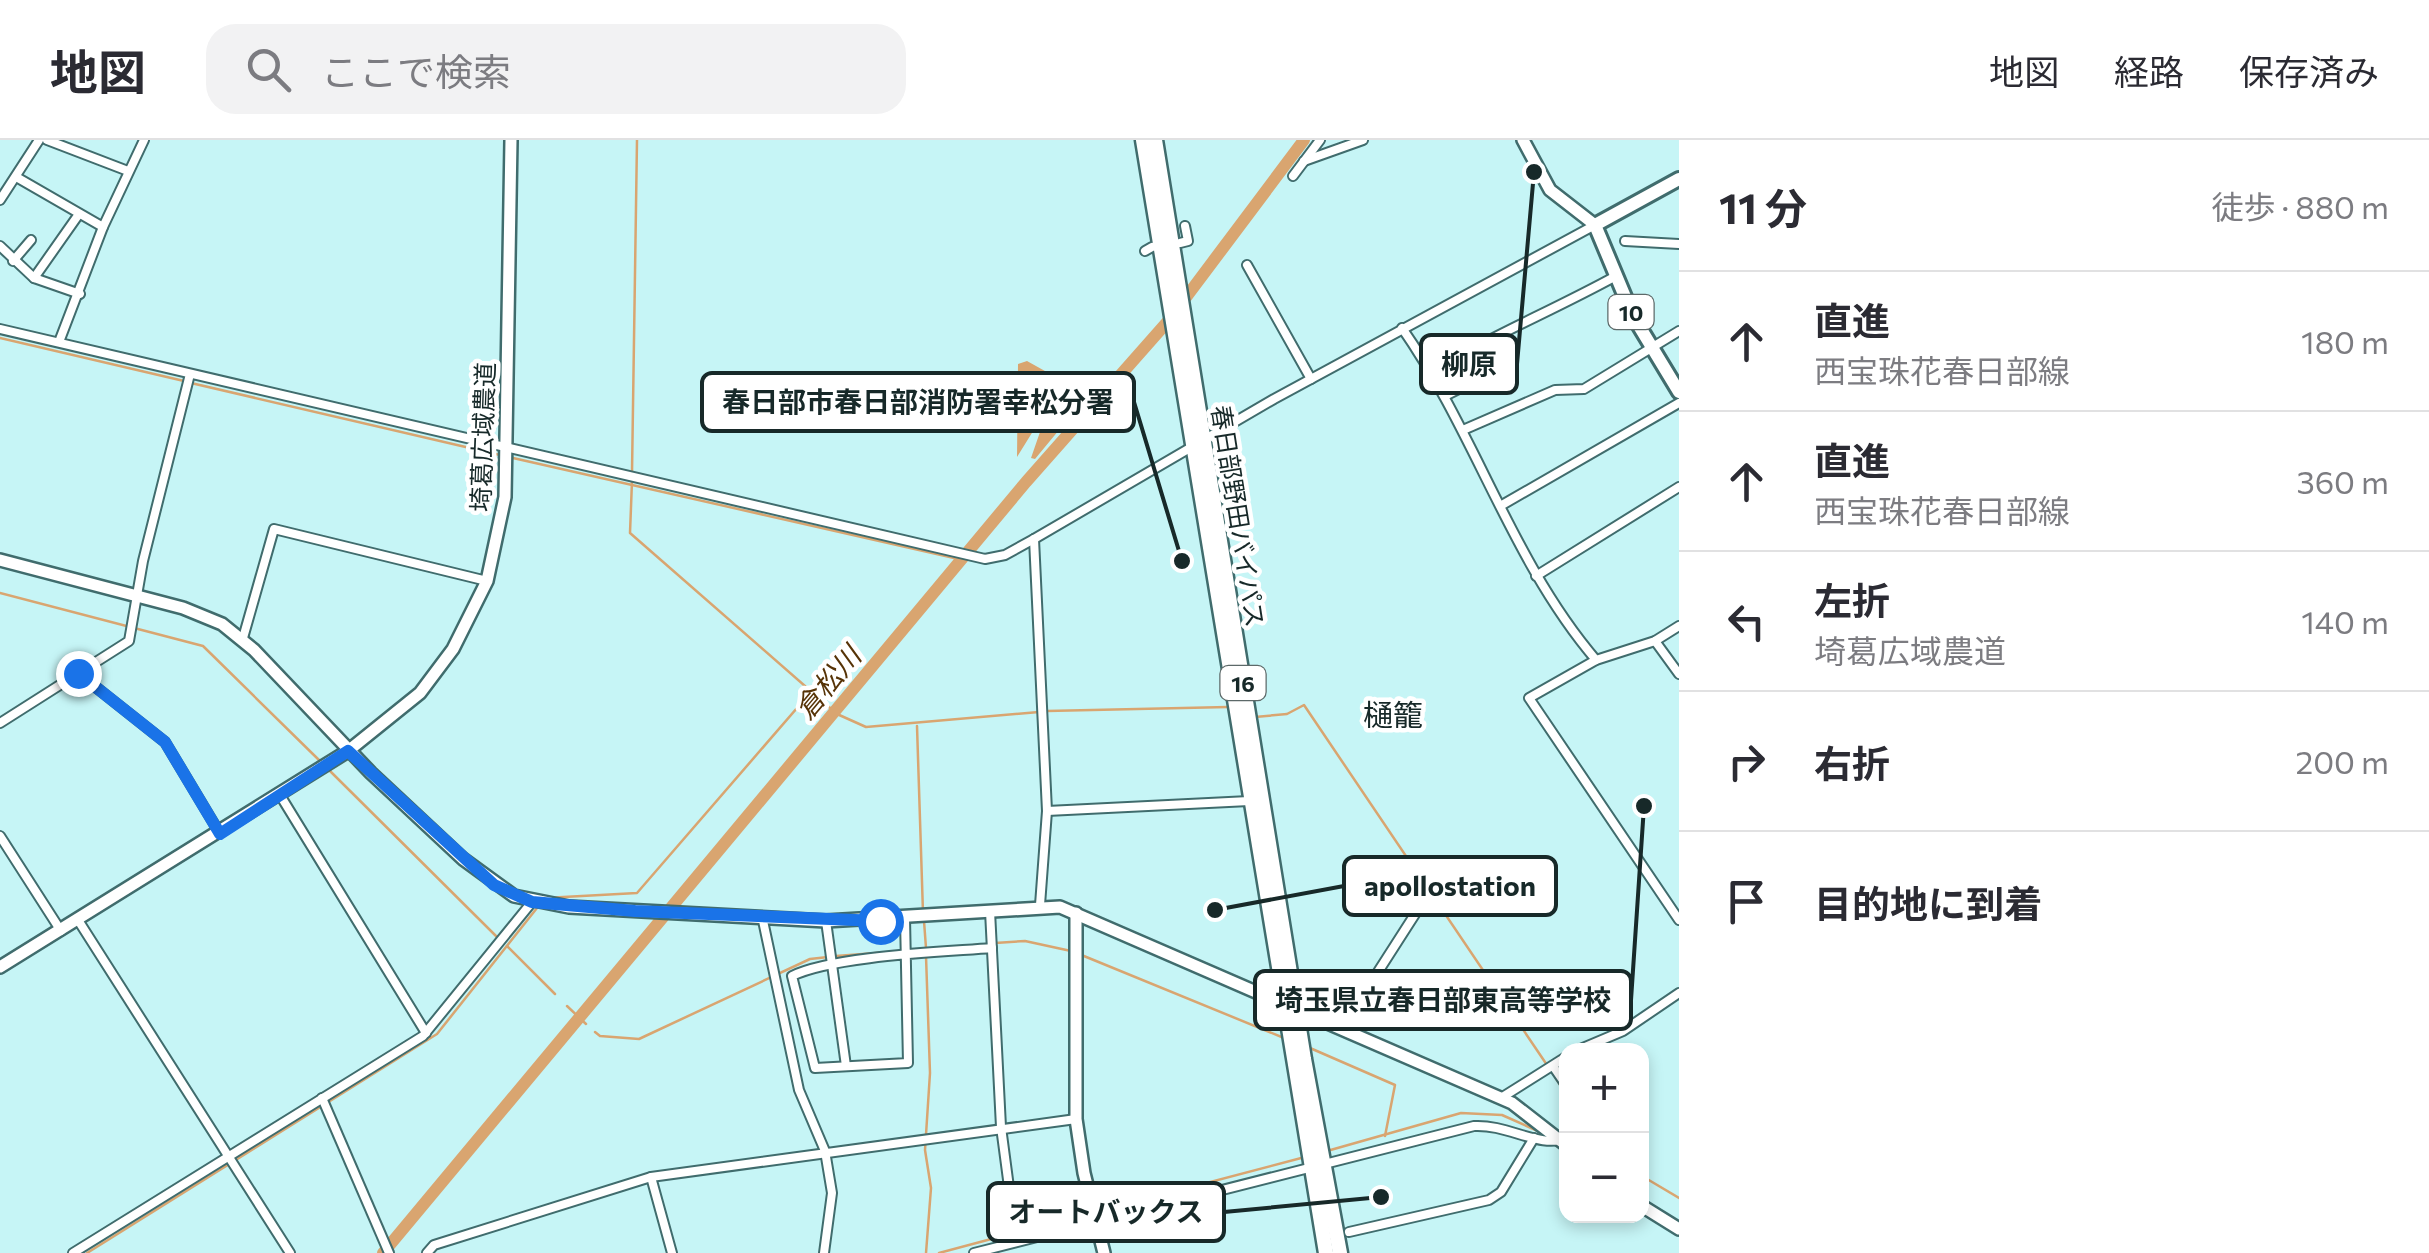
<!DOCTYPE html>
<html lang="ja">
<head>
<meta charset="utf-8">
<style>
  body { margin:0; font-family:Commissioner,"Noto Sans JP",sans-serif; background:#f2f2f3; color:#2b2b33 }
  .controls { position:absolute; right:30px; bottom:30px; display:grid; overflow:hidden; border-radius:20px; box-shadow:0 5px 15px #0003 }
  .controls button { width:90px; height:90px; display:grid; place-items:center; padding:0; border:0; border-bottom:2px solid #e1e1e2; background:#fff; color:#2b2b33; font:50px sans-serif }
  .stop { position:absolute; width:30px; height:30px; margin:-22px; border:8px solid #1a73e8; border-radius:50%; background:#fff }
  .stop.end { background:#1a73e8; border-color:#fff; box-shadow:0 2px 10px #0008 }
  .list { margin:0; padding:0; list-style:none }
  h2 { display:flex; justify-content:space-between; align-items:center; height:130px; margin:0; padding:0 40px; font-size:42px }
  h2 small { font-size:32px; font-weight:400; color:#7c7c81 }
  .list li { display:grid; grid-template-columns:65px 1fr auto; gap:30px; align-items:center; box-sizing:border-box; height:140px; padding:0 40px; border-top:2px solid #e1e1e2 }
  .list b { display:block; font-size:38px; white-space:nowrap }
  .list p { margin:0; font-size:32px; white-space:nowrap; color:#7c7c81 }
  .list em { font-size:32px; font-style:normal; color:#7c7c81 }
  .icon { flex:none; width:55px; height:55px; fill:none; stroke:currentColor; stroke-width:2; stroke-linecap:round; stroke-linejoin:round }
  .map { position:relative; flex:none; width:1679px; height:1113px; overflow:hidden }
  header { display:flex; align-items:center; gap:60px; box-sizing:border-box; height:140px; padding:0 50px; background:#fff; border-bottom:2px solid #e1e1e2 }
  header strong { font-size:48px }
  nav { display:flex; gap:55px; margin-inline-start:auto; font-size:35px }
  .search { width:700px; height:90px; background:#f2f2f3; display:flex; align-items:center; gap:25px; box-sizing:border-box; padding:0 35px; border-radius:30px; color:#7c7c81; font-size:38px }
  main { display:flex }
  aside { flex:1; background:#fff }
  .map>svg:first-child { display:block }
  .water { fill:#d9a570 }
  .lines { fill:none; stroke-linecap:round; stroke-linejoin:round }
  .stream { stroke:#d9a570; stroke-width:2.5 }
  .river { stroke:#d9a570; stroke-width:12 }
  .street-casing { stroke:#406c6d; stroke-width:12 }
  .secondary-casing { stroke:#406c6d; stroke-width:16 }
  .primary-casing { stroke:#406c6d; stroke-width:18 }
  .highway-casing { stroke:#406c6d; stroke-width:19 }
  .street { stroke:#fff; stroke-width:8 }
  .secondary { stroke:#fff; stroke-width:11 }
  .primary { stroke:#fff; stroke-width:12 }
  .highway { stroke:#fff; stroke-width:14 }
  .route { stroke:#1a73e8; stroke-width:12 }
  .labels { text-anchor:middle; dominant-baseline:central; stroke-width:9; stroke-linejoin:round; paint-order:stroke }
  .shield { fill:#fff; stroke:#5d6969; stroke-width:2.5 }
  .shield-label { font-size:22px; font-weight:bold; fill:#172929 }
  .street-label { font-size:25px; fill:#172929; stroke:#fff }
  .water-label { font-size:28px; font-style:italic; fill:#563307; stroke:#fff }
  .quarter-label { font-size:30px; fill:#172929; stroke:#fff }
  .leader { fill:none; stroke:#172929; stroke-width:4 }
  .callout-dot { fill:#172929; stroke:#fff; stroke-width:4 }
  .callout { fill:#fff; stroke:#172929; stroke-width:4 }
  .callout-label { font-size:28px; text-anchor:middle; font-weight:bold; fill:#172929 }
</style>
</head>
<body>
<header>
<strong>地図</strong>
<div class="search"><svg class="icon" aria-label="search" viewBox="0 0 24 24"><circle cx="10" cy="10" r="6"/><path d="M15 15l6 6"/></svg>ここで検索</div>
<nav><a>地図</a><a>経路</a><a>保存済み</a></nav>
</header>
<main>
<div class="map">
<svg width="1679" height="1113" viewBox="0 0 1679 1113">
  <rect width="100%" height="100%" fill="#c6f5f6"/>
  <!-- water -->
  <path class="water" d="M1027,221L1088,255L1035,319L1031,318L1040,292L1035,288L1017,317L1018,224Z"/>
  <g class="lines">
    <!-- stream -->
    <g class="stream">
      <path d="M0,198L184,241"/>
      <path d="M191,243L500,315"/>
      <path d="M513,318L963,420"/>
      <path d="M632,333L637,0"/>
      <path d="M632,341L630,393L837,574L866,587L1039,572"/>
      <path d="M0,453L203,506L320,621"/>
      <path d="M1047,571L1228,567"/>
      <path d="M1255,577L1287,574L1304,565L1547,925"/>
      <path d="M917,586L923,773"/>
      <path d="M329,630L497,797"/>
      <path d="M545,758L637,753L810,553"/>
      <path d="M924,781L926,808"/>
      <path d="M995,803L1025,801L1071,811"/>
      <path d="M507,806L555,854"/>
      <path d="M951,807L987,804"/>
      <path d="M1079,814L1284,898"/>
      <path d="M836,816L903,811"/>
      <path d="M926,816L930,933L925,1010L931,1048L926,1113"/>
      <path d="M567,866L586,884"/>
      <path d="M595,892L600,896L639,899L810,819L828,817"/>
      <path d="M1310,908L1395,945L1385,996"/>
      <path d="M1552,932L1566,954"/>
      <path d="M1327,1011L1461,973L1502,975L1540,992"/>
      <path d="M1642,1036L1679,1058"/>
      <path d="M1100,1071L1305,1017"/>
      <path d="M1018,1092L1087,1074"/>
      <path d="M87,1113L437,894L537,768"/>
      <path d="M939,1113L1010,1094"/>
    </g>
    <!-- river -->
    <path class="river" d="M383,1113L1026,342L1169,180L1304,0"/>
    <defs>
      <g id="street">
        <path d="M47,0L128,31"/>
        <path d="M1304,21L1363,0"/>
        <path d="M1293,36L1320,0"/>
        <path d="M18,38L103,87"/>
        <path d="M0,60L39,0"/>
        <path d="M1625,101L1679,104"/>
        <path d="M1180,103L1188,101L1185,86"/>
        <path d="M0,106L34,138L80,154"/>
        <path d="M1145,111L1152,107"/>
        <path d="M13,121L31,100"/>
        <path d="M1247,125L1311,239"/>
        <path d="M34,138L79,74"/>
        <path d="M1402,188C1476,294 1512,422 1596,520"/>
        <path d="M0,189L985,419L1005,415L1034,399L1274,259L1595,85"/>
        <path d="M59,202L103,87L144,0"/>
        <path d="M1430,232C1491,196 1554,170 1616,136"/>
        <path d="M1445,256L1479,239L1467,210"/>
        <path d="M1463,290L1555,250L1584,249L1679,191"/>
        <path d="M1502,365L1679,263"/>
        <path d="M1034,399L1047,671L1040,765"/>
        <path d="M1536,436L1679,347"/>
        <path d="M1679,486L1655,501L1596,520L1529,558L1679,780"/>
        <path d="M243,498L274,389L487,441"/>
        <path d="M1655,501L1679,534"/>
        <path d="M78,533L165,602L219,692"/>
        <path d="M0,583L129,501L143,421L190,234"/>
        <path d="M280,655L426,893"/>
        <path d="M1047,671L1249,661"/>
        <path d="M0,696L61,791"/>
        <path d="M990,771L1001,987L1016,1100"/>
        <path d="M762,776L799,950L825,1011L832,1053L824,1113"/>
        <path d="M905,778L908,923L815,928L792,836C832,816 943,812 992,808"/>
        <path d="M78,780L290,1113"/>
        <path d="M826,781L846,926"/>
        <path d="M1348,893L1367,849L1426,757"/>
        <path d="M1578,910L1623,891L1679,853"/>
        <path d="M1553,926L1566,945"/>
        <path d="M322,958L389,1113"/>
        <path d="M1501,958L1566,917"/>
        <path d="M651,1037L672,1113"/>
        <path d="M1349,1092L1489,1060L1501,1052L1534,998"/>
        <path d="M73,1113L423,896L532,762"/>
        <path d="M427,1113L434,1105L651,1037L1076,979"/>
        <path d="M974,1113L1474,986C1508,984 1540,1009 1566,998"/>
      </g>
      <g id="secondary">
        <path d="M1523,0L1550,50L1595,85"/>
        <path d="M0,420L183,468L222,484L254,510L371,633L463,719L514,756L569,767L826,781L1060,767L1512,963L1566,1005"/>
        <path d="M1076,773V979L1084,1033L1104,1113"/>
        <path d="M0,827L348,611L420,553L453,509L487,441L505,357L511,0"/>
        <path d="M1642,1066L1679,1089"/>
      </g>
      <path id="primary" d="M1679,39L1595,85L1633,176L1679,252"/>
      <g id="highway">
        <path d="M1143,0L1326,1113"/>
        <path d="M1155,0L1304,919L1340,1113"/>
      </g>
    </defs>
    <!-- street casing -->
    <use href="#street" class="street-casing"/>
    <!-- secondary casing -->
    <use href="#secondary" class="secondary-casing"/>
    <!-- primary casing -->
    <use href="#primary" class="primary-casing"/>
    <!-- highway casing -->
    <use href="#highway" class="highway-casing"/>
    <!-- street -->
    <use href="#street" class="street"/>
    <!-- secondary -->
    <use href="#secondary" class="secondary"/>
    <!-- primary -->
    <use href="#primary" class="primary"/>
    <!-- highway -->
    <use href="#highway" class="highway"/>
  </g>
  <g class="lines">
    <!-- route -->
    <path class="route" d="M78,533L165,602L220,694L348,611L494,745L532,762L635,771L880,781"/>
  </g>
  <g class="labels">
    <!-- shield labels -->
    <g class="shield">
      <rect x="1608.5" y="155" width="45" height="34" rx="8"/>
      <rect x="1220.5" y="526" width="45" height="34" rx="8"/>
    </g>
    <g class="shield-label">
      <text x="1631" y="172">10</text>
      <text x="1243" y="543">16</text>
    </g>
    <!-- street labels -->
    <g class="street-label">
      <text transform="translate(482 297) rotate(-88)">埼葛広域農道</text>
      <text transform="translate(1239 376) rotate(81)">春日部野田バイパス</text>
    </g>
    <!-- water labels -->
    <g class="water-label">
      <text transform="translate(827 542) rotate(-50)">倉松川</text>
    </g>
    <!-- quarter labels -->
    <g class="quarter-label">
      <text x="1393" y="573">樋籠</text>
    </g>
  </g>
  <!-- callouts -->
  <path class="leader" d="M1534 32L1517 224M1182 421L1134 262M1215 770L1344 746M1644 666L1631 860M1381 1057L1224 1072"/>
  <g class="callout-dot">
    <circle cx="1534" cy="32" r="10"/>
    <circle cx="1182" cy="421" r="10"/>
    <circle cx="1215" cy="770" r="10"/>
    <circle cx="1644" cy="666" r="10"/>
    <circle cx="1381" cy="1057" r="10"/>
  </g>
  <g class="callout">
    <rect x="1421" y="195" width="96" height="58" rx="10"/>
    <rect x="702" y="233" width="432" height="58" rx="10"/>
    <rect x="1344" y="717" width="212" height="58" rx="10"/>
    <rect x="1255" y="831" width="376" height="58" rx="10"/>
    <rect x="988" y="1043" width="236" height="58" rx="10"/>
  </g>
  <g class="callout-label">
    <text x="1469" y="234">柳原</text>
    <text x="918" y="272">春日部市春日部消防署幸松分署</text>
    <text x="1450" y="756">apollostation</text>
    <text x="1443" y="870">埼玉県立春日部東高等学校</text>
    <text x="1106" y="1082">オートバックス</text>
  </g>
</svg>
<div class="controls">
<button>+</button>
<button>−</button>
</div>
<div class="stop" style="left:880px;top:781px"></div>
<div class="stop end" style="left:78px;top:533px"></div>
</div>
<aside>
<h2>11 分<small>徒歩 · 880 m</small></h2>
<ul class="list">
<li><svg class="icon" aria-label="ahead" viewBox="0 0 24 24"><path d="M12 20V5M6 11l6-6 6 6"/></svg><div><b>直進</b><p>西宝珠花春日部線</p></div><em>180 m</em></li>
<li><svg class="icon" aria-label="ahead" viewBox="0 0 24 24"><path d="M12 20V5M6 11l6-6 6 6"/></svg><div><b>直進</b><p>西宝珠花春日部線</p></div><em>360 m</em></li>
<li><svg class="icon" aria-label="left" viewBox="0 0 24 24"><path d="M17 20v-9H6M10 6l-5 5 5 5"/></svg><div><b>左折</b><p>埼葛広域農道</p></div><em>140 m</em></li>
<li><svg class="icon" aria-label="right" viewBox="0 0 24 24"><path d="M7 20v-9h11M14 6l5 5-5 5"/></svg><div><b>右折</b></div><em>200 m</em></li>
<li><svg class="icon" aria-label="arrive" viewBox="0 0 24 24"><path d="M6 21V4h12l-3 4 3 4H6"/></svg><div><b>目的地に到着</b></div></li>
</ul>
</aside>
</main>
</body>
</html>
